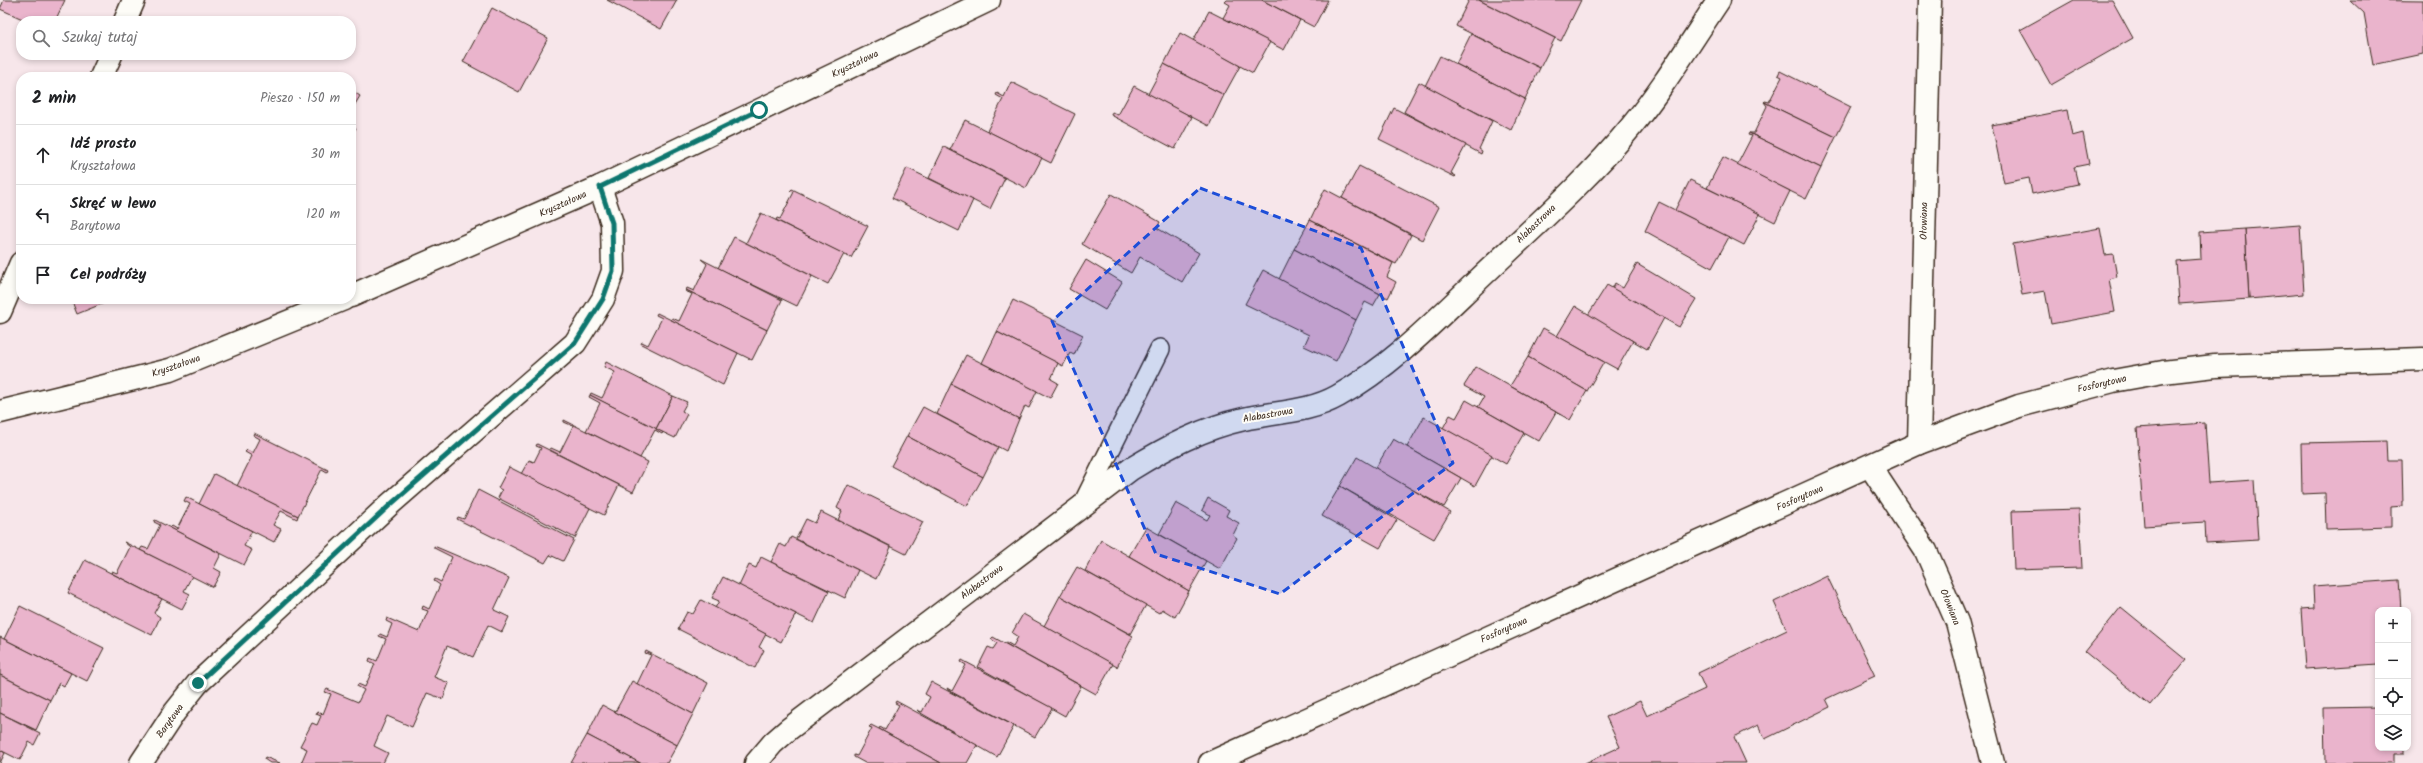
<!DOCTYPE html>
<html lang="pl">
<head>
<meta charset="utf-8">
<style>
  body { margin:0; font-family:Kalam,sans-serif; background:#f6f6f6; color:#202124 }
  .controls { position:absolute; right:12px; bottom:12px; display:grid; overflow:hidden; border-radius:8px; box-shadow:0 2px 6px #0003 }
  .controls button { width:36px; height:36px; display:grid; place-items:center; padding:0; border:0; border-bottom:1px solid #e0e0e0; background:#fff; color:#202124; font:20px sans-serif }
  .stop { position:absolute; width:12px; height:12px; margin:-9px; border:3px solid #0f766e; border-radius:50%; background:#fff }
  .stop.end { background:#0f766e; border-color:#fff; box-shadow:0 1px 4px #0008 }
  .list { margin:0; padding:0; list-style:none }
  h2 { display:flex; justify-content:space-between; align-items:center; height:52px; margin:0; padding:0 16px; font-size:17px }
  h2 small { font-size:13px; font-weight:400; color:#757577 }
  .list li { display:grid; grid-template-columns:26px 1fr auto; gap:12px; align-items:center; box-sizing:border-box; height:60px; padding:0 16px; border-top:1px solid #e0e0e0 }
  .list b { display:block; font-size:15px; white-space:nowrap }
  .list p { margin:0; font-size:13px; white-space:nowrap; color:#757577 }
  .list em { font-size:13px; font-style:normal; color:#757577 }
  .icon { flex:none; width:22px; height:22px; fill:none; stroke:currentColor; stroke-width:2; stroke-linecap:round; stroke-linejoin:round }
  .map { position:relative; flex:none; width:2423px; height:763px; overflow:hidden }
  .search { position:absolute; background:#fff; box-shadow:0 2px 6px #0003; left:16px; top:16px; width:340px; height:44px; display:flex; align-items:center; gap:10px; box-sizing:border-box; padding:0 14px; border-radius:16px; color:#757577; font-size:15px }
  .panel { position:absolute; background:#fff; box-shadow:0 2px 6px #0003; left:16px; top:72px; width:340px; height:232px; border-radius:16px }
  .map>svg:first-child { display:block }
  .building { fill:#eab4cc; stroke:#3b2a1e }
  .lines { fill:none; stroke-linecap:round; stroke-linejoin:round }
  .service-casing { stroke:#3b2a1e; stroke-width:22 }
  .minor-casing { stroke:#3b2a1e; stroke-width:25 }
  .service { stroke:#fdfcf7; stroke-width:19 }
  .minor { stroke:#fdfcf7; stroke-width:22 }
  .route { stroke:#0f766e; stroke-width:5 }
  .marked { fill:#1d4ed8; fill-opacity:0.2; stroke:#1d4ed8; stroke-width:3; stroke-dasharray:8 5; stroke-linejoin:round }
  .labels { text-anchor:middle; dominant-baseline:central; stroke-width:4; stroke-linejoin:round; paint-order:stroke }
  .street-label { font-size:10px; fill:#3b2a1e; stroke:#fdfcf7 }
</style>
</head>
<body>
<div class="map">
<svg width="2423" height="763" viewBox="0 0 2423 763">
  <rect width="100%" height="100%" fill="#f7e6ea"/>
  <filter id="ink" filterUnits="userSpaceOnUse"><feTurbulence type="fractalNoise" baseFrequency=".025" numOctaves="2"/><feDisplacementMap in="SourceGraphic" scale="8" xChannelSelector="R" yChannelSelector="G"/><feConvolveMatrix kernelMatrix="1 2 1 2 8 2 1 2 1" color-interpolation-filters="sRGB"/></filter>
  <g filter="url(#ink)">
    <!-- building -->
    <g class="building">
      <path d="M4,0H65L55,21H27L0,9Z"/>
      <path d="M607,0H677L661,29Z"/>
      <path d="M1227,0H1262L1300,20L1284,50L1223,18L1230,5L1225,2Z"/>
      <path d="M1262,0H1328L1314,27Z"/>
      <path d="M1469,0H1479L1555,38L1540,68L1456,26Z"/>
      <path d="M1479,0H1581L1561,41Z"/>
      <path d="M2074,0H2112L2133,38L2051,85L2020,30Z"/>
      <path d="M2350,0L2423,1V54L2373,65L2364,13Z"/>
      <path d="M492,8L548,38L519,92L463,62Z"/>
      <path d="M1209,11L1270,42L1253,73L1193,41Z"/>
      <path d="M1180,33L1240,66L1224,95L1164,64Z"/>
      <path d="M1471,34L1540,68L1525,99L1456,64Z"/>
      <path d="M1440,56L1525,99L1511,130L1425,86Z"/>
      <path d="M1164,64L1224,95L1209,126L1148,94Z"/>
      <path d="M1780,71L1851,107L1836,137L1764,102L1765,101L1769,102L1782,77L1778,75Z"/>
      <path d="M1011,82L1075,114L1051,163L987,131L1003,99L996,95L997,93L1004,97Z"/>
      <path d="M1419,82L1492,121L1479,149L1482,151L1481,154L1404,112Z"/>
      <path d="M1134,86L1192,117L1175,149L1111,115L1112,112L1118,115Z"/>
      <path d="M351,90L360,96L351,111Z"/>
      <path d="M1764,102L1836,137L1821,168L1749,133H1754L1767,106Z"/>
      <path d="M1394,108L1466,145L1451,173L1456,176L1455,177L1379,139Z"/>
      <path d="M2067,110L2072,136L2083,133L2089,164L2074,167L2078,184L2032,194L2029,178L2004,183L1992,125Z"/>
      <path d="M965,120L1042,158L1026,188L950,150Z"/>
      <path d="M351,126L356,128L351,136Z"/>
      <path d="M1749,133L1821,168L1806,199L1737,165L1752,136L1748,135Z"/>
      <path d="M944,147L1005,178L990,209L929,178Z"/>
      <path d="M1723,157L1790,191L1775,222L1707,188Z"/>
      <path d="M1359,166L1439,207L1422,240L1342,198Z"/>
      <path d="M907,168L973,200L959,231L892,198Z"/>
      <path d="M1690,180L1760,214L1744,245L1675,210Z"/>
      <path d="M792,189L868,226L851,258L776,220L777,218L780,219L794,192L790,191Z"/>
      <path d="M1325,189L1411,235L1396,264L1310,220Z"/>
      <path d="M1111,194L1160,222L1157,228L1199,253L1182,282L1140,257L1131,273L1082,244Z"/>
      <path d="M1659,202L1729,237L1712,268L1645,231Z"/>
      <path d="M761,213L844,254L828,284L746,243Z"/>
      <path d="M1310,220L1393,263L1387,277L1396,282L1388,298L1294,249Z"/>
      <path d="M2300,225L2304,294L2249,299L2245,229Z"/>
      <path d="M2100,228L2105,255L2113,254L2117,277L2109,279L2115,312L2051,324L2045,291L2022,295L2013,244Z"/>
      <path d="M2245,229L2249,299L2179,304L2176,261L2201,259L2200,232Z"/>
      <path d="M734,237L812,276L797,306L718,268Z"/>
      <path d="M1294,249L1380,294L1373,306L1365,302L1356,320L1279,279Z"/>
      <path d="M701,259L782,300L767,330L686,290L687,288L694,291L707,264Z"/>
      <path d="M1086,260L1122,282L1105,310L1069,289Z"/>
      <path d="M1637,264L1696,299L1679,327L1612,289L1615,283L1623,288Z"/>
      <path d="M1263,270L1356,320L1336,361L1304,346L1309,335L1245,304Z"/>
      <path d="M1607,285L1664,318L1647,349L1588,315Z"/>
      <path d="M686,290L767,330L752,360L671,320L672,318L679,321L692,294L685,291Z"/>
      <path d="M71,299H114L77,314Z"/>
      <path d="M1013,300L1083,335L1074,355L1070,353L1063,366L997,332Z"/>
      <path d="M1575,306L1633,341L1617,369L1557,336Z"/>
      <path d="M657,313L738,353L723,385L641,344L642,342L648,345L662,318L656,315Z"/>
      <path d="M1543,328L1604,362L1587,391L1528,357Z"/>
      <path d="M997,332L1058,363L1051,379L1058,383L1050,398L982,363Z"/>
      <path d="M966,355L1037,391L1029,408L1025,406L1019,419L951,384Z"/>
      <path d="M1528,357L1587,391L1570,420L1510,386Z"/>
      <path d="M606,362L673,396L656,429L590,395L591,393L602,398L615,372L604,367Z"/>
      <path d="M1476,367L1556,412L1539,441L1478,407L1484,397L1464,386Z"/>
      <path d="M951,384L1019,419L1006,451L937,414Z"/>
      <path d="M590,395L663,432L662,434L655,430L640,458L586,431L600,403L589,397Z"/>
      <path d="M673,396L687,402L682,411L687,414L675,438L656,429Z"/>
      <path d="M1466,400L1524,433L1506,464L1443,428L1450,415L1456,418Z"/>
      <path d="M923,407L998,447L983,477L907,436Z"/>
      <path d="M1424,417L1492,455L1475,486L1407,447Z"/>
      <path d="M564,420L648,462L633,492L550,450L551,448L560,452L573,426L564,422Z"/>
      <path d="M2205,423L2209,483L2254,480L2258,540L2206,543L2205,522L2144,526L2137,428Z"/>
      <path d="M254,433L328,470L327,472L322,469L298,516L237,486L252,456L245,452L247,450L253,453L260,439L253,435Z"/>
      <path d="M907,436L983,477L967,506L891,466Z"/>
      <path d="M1393,439L1461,478L1444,507L1375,469Z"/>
      <path d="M2386,441L2387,460H2402L2403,506L2391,507V527L2326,529L2325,493L2302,494L2301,443Z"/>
      <path d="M537,444L619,485L604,515L521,474L529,460L534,462L541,448L536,446Z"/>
      <path d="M1357,457L1450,512L1434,539L1340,486Z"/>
      <path d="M509,467L590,508L575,538L498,498L502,490L498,488Z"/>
      <path d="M214,474L298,516L297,519L281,511L273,525L281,529L274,542L199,504Z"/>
      <path d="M848,485L923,522L906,554L838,520L842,511L837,508Z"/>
      <path d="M1340,486L1397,520L1380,548L1322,516Z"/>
      <path d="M478,490L574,540L563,561L550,555L545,563L457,519L458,517L464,519Z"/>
      <path d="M186,497L252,531L244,546L252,550L244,565L170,528L172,526L177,529L190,504L184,501Z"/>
      <path d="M1208,498L1229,510L1226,516L1239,523L1233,535L1237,538L1220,569L1159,534L1176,503L1207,520L1210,515L1202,510Z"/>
      <path d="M2079,509L2082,568L2014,570L2012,511Z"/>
      <path d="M821,512L891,547L876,579L796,539L806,519L815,523Z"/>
      <path d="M155,520L221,554L214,568L221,572L213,587L140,550L142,547L148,549L160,525L154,522Z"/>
      <path d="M1146,527L1206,561L1189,591L1129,556Z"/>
      <path d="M791,537L858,570L845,598L771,562L780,544L786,547Z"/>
      <path d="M1101,540L1189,591L1175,617L1162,609L1159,613L1085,571Z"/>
      <path d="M124,542L192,576L184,591L190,594L182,609L111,573L112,571L117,573L130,547Z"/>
      <path d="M434,546L509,578L494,610L509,617L502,632L488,625L473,657L447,646L434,677L449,683L443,699L427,693L412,727L387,716L374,746L388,753L383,763H301L307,749L300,746L312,723L317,725L321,716L316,714L317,712L323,714L331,694L325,692L327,689L358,702L364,690L357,686L358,684L365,687L375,664L369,661L370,658L377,661L386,639L379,636L380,634L387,637L392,624L386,621L387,618L419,632L428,611L422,609L423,606L429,609L440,585L434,581L435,579L441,582L452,557L434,548Z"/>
      <path d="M761,557L829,591L814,623L739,586L749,565L756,568Z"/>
      <path d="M85,560L162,599L154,613L160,617L152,635L68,593Z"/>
      <path d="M1077,567L1146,605L1130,634L1060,596Z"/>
      <path d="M1827,576L1875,676L1826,699L1830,707L1765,739L1758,725L1734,737L1746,763H1585L1620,747L1606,717L1640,701L1647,716L1705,689L1698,673L1787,630L1774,602Z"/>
      <path d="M723,577L796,614L781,642L715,608L719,601L712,598Z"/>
      <path d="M2399,580L2401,610H2378V664L2305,669L2301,609L2314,608L2313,586Z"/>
      <path d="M1060,596L1133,636L1117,667L1044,626Z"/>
      <path d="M701,600L766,634L759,647L764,650L755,668L678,629L687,612L693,614Z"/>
      <path d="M20,606L104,648L87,681L4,639Z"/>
      <path d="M2121,607L2186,660L2150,705L2085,652Z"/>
      <path d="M1023,614L1113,664L1096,694L1006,644V642L1013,646L1018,637L1012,633Z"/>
      <path d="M0,637L71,673L64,686L59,683L50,700L0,675Z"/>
      <path d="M993,637L1081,686L1065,716L978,667L988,647L993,649L997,643L991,639Z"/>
      <path d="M646,651L708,683L693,714L637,684L651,655L645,653Z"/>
      <path d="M962,660L1052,708L1035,737L948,690L947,688L952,691L966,665L961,662Z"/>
      <path d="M0,675L50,700L36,730L0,713Z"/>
      <path d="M632,681L693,714L677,745L615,712Z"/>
      <path d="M931,682L1014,726L997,757L919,712L917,710L922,712L930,697L925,694Z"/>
      <path d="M896,701L977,745L967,763H941L879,729L880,727L885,730L899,705L895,703Z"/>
      <path d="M602,705L677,745L667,763H640L587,735Z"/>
      <path d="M2378,707V748H2404V754H2394V763H2325L2324,708Z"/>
      <path d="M0,713L40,733L34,745L29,742L20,760L0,750Z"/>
      <path d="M871,725L879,729L941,763H865L854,757V755L857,756L872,728L869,727Z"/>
      <path d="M587,735L640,763H571Z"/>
      <path d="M0,750L5,753L0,763Z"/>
      <path d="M265,757L280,763H270L264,759Z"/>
    </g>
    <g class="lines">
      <defs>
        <path id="service" d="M1082,506L1160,349"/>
        <g id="minor">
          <path d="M125,21L134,0"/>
          <path d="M101,77L111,55"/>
          <path d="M351,296L600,187L989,0"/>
          <path d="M0,312L21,263"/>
          <path d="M0,412L170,370L344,299"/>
          <path d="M1919,443L1930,0"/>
          <path d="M1870,466L1926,551L1957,622L1993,763"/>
          <path d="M141,763L174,713L198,683L389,505L575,343L603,299L613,271L612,223L600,187"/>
          <path d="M756,763L773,743L789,729L1131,469C1167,447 1203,428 1244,419C1276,412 1310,412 1338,396C1390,367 1433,323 1476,282C1528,232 1584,184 1630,128C1663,88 1690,43 1719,0"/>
          <path d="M1210,763L1919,443L2019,406L2113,381L2163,372L2215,366L2423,359"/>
        </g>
      </defs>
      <!-- service casing -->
      <use href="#service" class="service-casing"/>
      <!-- minor casing -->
      <use href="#minor" class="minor-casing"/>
      <!-- service -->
      <use href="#service" class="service"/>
      <!-- minor -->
      <use href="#minor" class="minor"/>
    </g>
  </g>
  <g class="lines" filter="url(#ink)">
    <!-- route -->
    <path class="route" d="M198,683L390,505L575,343L603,299L613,271L612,223L600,187L759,110"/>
  </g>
  <!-- marked area -->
  <path class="marked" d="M1200,188L1361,248L1453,463L1280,594L1156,554L1052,321Z"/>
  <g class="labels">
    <!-- street labels -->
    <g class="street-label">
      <text transform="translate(855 64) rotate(-26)">Kryształowa</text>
      <text transform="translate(563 204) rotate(-24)">Kryształowa</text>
      <text transform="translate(1924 221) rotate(-89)">Ołowiana</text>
      <text transform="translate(1536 224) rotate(-44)">Alabastrowa</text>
      <text transform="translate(176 366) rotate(-19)">Kryształowa</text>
      <text transform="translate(2102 384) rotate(-13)">Fosforytowa</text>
      <text transform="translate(1268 415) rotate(-10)">Alabastrowa</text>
      <text transform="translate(1800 498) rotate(-24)">Fosforytowa</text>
      <text transform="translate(982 582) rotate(-37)">Alabastrowa</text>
      <text transform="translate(1950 607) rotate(68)">Ołowiana</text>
      <text transform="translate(1504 630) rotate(-24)">Fosforytowa</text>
      <text transform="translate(170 721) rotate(-54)">Barytowa</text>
    </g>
  </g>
</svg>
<div class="controls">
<button>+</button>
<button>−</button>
<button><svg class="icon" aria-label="locate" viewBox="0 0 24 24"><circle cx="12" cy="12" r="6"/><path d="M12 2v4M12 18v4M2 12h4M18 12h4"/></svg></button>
<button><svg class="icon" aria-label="layers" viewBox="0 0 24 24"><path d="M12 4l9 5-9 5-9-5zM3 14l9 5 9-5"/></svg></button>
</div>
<div class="stop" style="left:759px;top:110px"></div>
<div class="stop end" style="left:198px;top:683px"></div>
<div class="search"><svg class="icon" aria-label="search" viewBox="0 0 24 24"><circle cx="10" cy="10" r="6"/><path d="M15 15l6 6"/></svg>Szukaj tutaj</div>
<section class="panel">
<h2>2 min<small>Pieszo · 150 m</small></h2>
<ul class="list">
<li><svg class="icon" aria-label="ahead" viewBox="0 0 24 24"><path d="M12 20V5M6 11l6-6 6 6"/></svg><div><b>Idź prosto</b><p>Kryształowa</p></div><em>30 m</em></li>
<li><svg class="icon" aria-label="left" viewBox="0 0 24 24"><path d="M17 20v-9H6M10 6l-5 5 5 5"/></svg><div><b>Skręć w lewo</b><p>Barytowa</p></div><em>120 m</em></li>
<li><svg class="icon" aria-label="arrive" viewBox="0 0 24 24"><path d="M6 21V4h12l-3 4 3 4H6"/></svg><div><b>Cel podróży</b></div></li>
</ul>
</section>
</div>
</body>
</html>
